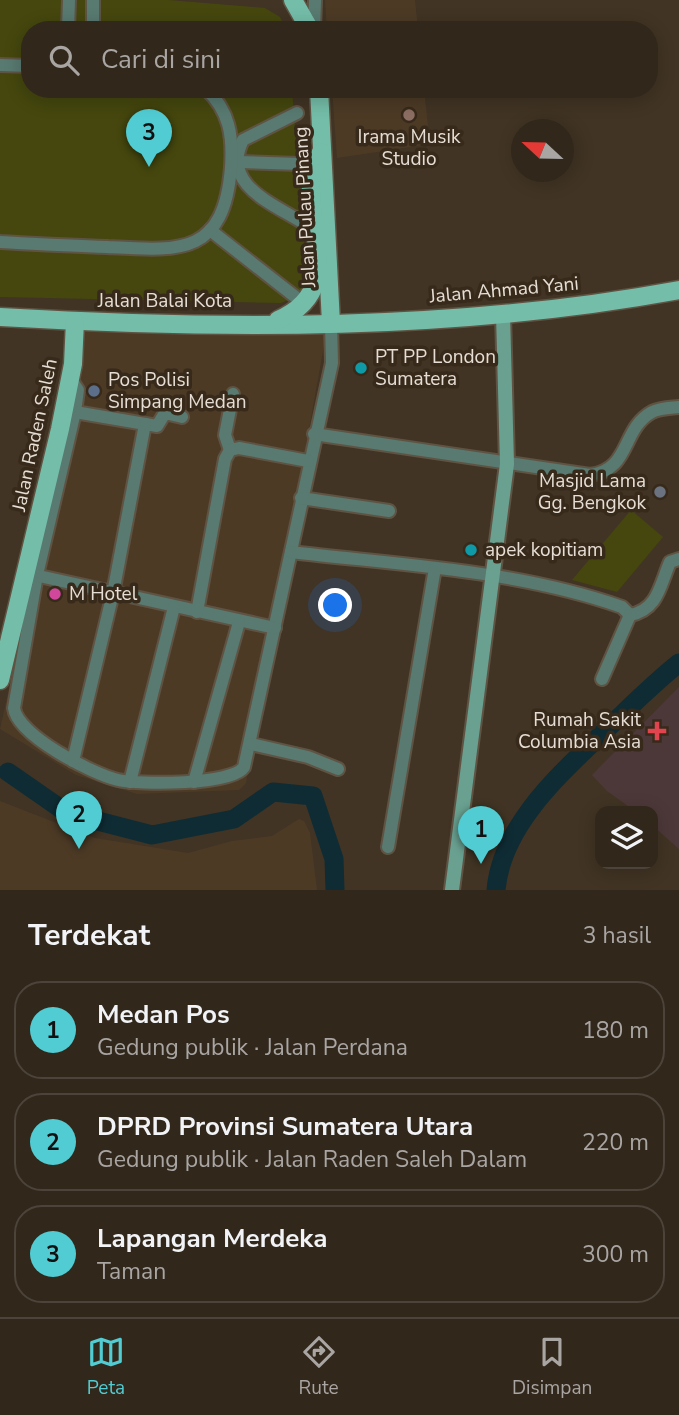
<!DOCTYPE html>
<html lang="id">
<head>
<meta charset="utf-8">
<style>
  body { margin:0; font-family:"Nunito Sans",sans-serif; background:#3d3328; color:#f1f3f6 }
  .controls { position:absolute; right:21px; bottom:21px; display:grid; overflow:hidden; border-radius:14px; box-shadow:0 4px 18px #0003 }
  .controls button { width:63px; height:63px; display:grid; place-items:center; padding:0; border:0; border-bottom:2px solid #4c443a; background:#31271b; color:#f1f3f6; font:35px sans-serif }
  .compass { position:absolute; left:511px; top:119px; width:63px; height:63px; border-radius:50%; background:#31271b; box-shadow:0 4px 18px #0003; rotate:292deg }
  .you { position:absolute; left:336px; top:606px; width:24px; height:24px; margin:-18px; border:5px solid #fff; border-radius:50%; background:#1a73e8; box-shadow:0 0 0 10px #1a73e833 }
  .badge { display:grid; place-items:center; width:46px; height:46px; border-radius:50%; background:#51ccd3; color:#111; font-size:23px; font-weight:700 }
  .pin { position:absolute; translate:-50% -58px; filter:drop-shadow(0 2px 4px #0008) }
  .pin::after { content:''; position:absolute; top:37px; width:24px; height:21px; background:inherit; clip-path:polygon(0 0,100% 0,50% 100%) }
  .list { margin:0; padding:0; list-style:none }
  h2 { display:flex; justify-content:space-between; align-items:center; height:91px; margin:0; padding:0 28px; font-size:30px }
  h2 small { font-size:23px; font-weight:400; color:#a8a5a3 }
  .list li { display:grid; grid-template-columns:46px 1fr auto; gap:21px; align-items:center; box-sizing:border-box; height:98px; margin:0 14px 14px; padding:0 14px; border:2px solid #4c443a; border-radius:28px }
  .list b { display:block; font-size:26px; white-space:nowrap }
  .list p { margin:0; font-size:23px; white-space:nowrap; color:#a8a5a3 }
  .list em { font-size:23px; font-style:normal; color:#a8a5a3 }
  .icon { flex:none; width:38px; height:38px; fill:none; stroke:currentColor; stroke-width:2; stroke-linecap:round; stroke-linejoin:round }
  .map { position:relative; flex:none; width:679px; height:890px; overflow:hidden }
  .search { position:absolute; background:#31271b; box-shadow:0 4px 18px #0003; left:21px; right:21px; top:21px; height:77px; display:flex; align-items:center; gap:18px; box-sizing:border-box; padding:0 24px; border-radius:28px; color:#a8a5a3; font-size:26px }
  .sheet { height:427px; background:#31271b }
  nav { display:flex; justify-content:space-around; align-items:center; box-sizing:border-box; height:98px; border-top:2px solid #4c443a; background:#31271b; font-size:19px; color:#a8a5a3 }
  nav a { display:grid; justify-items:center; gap:4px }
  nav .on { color:#51ccd3 }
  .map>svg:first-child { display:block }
  .built { fill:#4c3a25 }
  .medical { fill:#4d3839 }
  .green { fill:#45470e }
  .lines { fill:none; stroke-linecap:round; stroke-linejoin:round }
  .river { stroke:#0f2c34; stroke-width:19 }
  .street-casing { stroke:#5f5344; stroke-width:16 }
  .secondary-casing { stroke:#5f5344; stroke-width:18 }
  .primary-casing { stroke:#5f5344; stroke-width:21 }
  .street { stroke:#587a70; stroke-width:12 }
  .secondary { stroke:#69a090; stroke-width:14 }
  .primary { stroke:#74bda8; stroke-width:18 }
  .education-dot { fill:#8d6e63; stroke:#372a1b; stroke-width:2.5 }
  .culture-dot { fill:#0f9aa8; stroke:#372a1b; stroke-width:2.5 }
  .service-dot { fill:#5c6f8a; stroke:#372a1b; stroke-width:2.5 }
  .worship-dot { fill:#6b7280; stroke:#372a1b; stroke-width:2.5 }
  .hotel-dot { fill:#d1479c; stroke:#372a1b; stroke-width:2.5 }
  .health-dot { fill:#e0444e; stroke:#372a1b; stroke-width:2.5 }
  .labels { text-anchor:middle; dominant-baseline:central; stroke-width:7; stroke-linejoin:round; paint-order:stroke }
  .poi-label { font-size:19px; fill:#e6ded4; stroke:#372a1b; text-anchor:start }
  .street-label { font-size:19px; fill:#e6ded4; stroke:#372a1b }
</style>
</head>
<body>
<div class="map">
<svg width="679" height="890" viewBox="0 0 679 890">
  <rect width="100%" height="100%" fill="#413424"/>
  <!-- built -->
  <g class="built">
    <path d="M325,0H415L418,30H327Z"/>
    <path d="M332,89H424L430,144L337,158Z"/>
    <path d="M80,326L326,334L246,783L239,790L137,794L76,775L0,729L82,360Z"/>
    <path d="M0,801L95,838L188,853L232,841L272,836L299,819L304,821L310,833L317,890H0Z"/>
  </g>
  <!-- medical -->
  <path class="medical" d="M679,687V849L653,826V811H635L607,791L592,775Z"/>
  <!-- green -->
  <g class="green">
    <path d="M0,0H169L265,8L280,17L286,30H30V89H292L307,278L300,295L281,303L0,297Z"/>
    <path d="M631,510L663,537L617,592L572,580Z"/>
  </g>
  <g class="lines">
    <!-- river -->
    <g class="river">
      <path d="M8,772L67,813L152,835L234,819L273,792L313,796L334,859L335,890"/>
      <path d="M496,890C502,822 565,770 611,725C633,704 655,682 679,663"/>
    </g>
    <defs>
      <g id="street">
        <path d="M93,0V30"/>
        <path d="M68,30L69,0"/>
        <path d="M314,30L315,0"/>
        <path d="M0,65L30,66"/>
        <path d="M297,113L243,140C220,185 274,204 305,224"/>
        <path d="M239,162L300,164"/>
        <path d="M210,230L298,299"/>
        <path d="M0,242C36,244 71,246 107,247C180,251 224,256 231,167C233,137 230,111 206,89"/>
        <path d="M70,378L78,390L75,412"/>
        <path d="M182,417L165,413L157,426L75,412L37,575L14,708C17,735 92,774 118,780C139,785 233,785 244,767L332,363L331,323"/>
        <path d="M314,434L590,475C631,470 621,429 652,412C660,408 670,408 679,407"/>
        <path d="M230,450L225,435L233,394"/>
        <path d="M301,498L389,511"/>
        <path d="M291,552C401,565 517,570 622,607L630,615"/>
        <path d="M30,574L275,628"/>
        <path d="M197,612L225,459L230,450L239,448L308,461"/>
        <path d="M630,615C658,610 660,585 670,562L679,559"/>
        <path d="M602,679L630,615"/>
        <path d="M251,744L308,757L338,769"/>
        <path d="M73,761L113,593L145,424"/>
        <path d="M130,782L174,607"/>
        <path d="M194,782L239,622"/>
        <path d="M388,847L435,568"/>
      </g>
      <path id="secondary" d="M452,890L507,464L503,314"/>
      <g id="primary">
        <path d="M293,0L310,30"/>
        <path d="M319,89L331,323"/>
        <path d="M0,317C225,330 457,331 679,290"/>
        <path d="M278,320C342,292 309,238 311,183C311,173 317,162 321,152"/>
        <path d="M0,680L60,429L73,364L75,321"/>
      </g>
    </defs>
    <!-- street casing -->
    <use href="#street" class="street-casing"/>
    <!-- secondary casing -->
    <use href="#secondary" class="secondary-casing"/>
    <!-- primary casing -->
    <use href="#primary" class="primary-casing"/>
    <!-- street -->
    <use href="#street" class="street"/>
    <!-- secondary -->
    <use href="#secondary" class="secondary"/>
    <!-- primary -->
    <use href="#primary" class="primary"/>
  </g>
  <!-- markers -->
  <circle class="education-dot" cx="409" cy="115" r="7"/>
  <g class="culture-dot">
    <circle cx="361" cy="368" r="7"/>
    <circle cx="471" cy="550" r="7"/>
  </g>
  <circle class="service-dot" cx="94" cy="391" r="7"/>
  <circle class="worship-dot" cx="660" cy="492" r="7"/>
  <circle class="hotel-dot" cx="55" cy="594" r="7"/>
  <path class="health-dot" d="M653.5 720.5h7v7h7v7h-7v7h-7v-7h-7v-7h7z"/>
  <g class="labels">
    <!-- poi labels -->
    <g class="poi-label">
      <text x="409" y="137" text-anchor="middle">Irama Musik<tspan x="409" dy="22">Studio</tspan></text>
      <text x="375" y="357">PT PP London<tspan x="375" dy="22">Sumatera</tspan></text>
      <text x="108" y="380">Pos Polisi<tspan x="108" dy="22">Simpang Medan</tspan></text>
      <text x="646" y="481" text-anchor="end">Masjid Lama<tspan x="646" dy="22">Gg. Bengkok</tspan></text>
      <text x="485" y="550">apek kopitiam</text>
      <text x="69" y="594">M Hotel</text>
      <text x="641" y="720" text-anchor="end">Rumah Sakit<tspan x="641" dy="22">Columbia Asia</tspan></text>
    </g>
    <!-- street labels -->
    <g class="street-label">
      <text transform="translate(305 207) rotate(-93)">Jalan Pulau Pinang</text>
      <text transform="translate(504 290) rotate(-5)">Jalan Ahmad Yani</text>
      <text x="165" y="301">Jalan Balai Kota</text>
      <text transform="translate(35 435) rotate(-78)">Jalan Raden Saleh</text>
    </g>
  </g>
</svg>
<div class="controls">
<button><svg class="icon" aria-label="layers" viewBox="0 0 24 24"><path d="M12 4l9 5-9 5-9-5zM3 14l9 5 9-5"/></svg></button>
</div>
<svg class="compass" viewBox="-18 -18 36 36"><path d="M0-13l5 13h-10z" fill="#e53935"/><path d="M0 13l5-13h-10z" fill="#a8a5a3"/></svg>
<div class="you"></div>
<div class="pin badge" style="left:481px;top:864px">1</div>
<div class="pin badge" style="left:79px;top:849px">2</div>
<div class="pin badge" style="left:149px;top:167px">3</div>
<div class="search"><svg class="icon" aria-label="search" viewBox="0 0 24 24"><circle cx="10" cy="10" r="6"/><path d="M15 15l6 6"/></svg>Cari di sini</div>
</div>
<section class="sheet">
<h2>Terdekat<small>3 hasil</small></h2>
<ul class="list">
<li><span class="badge">1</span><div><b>Medan Pos</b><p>Gedung publik · Jalan Perdana</p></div><em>180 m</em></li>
<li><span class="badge">2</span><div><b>DPRD Provinsi Sumatera Utara</b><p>Gedung publik · Jalan Raden Saleh Dalam</p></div><em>220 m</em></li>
<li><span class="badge">3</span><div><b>Lapangan Merdeka</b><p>Taman</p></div><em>300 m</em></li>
</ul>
</section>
<nav>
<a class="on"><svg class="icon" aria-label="map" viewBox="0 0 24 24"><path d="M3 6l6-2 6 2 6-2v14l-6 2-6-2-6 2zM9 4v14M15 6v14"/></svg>Peta</a>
<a><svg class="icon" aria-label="directions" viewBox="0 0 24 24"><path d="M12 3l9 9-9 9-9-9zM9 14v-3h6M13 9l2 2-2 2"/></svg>Rute</a>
<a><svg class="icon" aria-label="saved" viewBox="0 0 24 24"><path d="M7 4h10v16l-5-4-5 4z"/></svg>Disimpan</a>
</nav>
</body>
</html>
